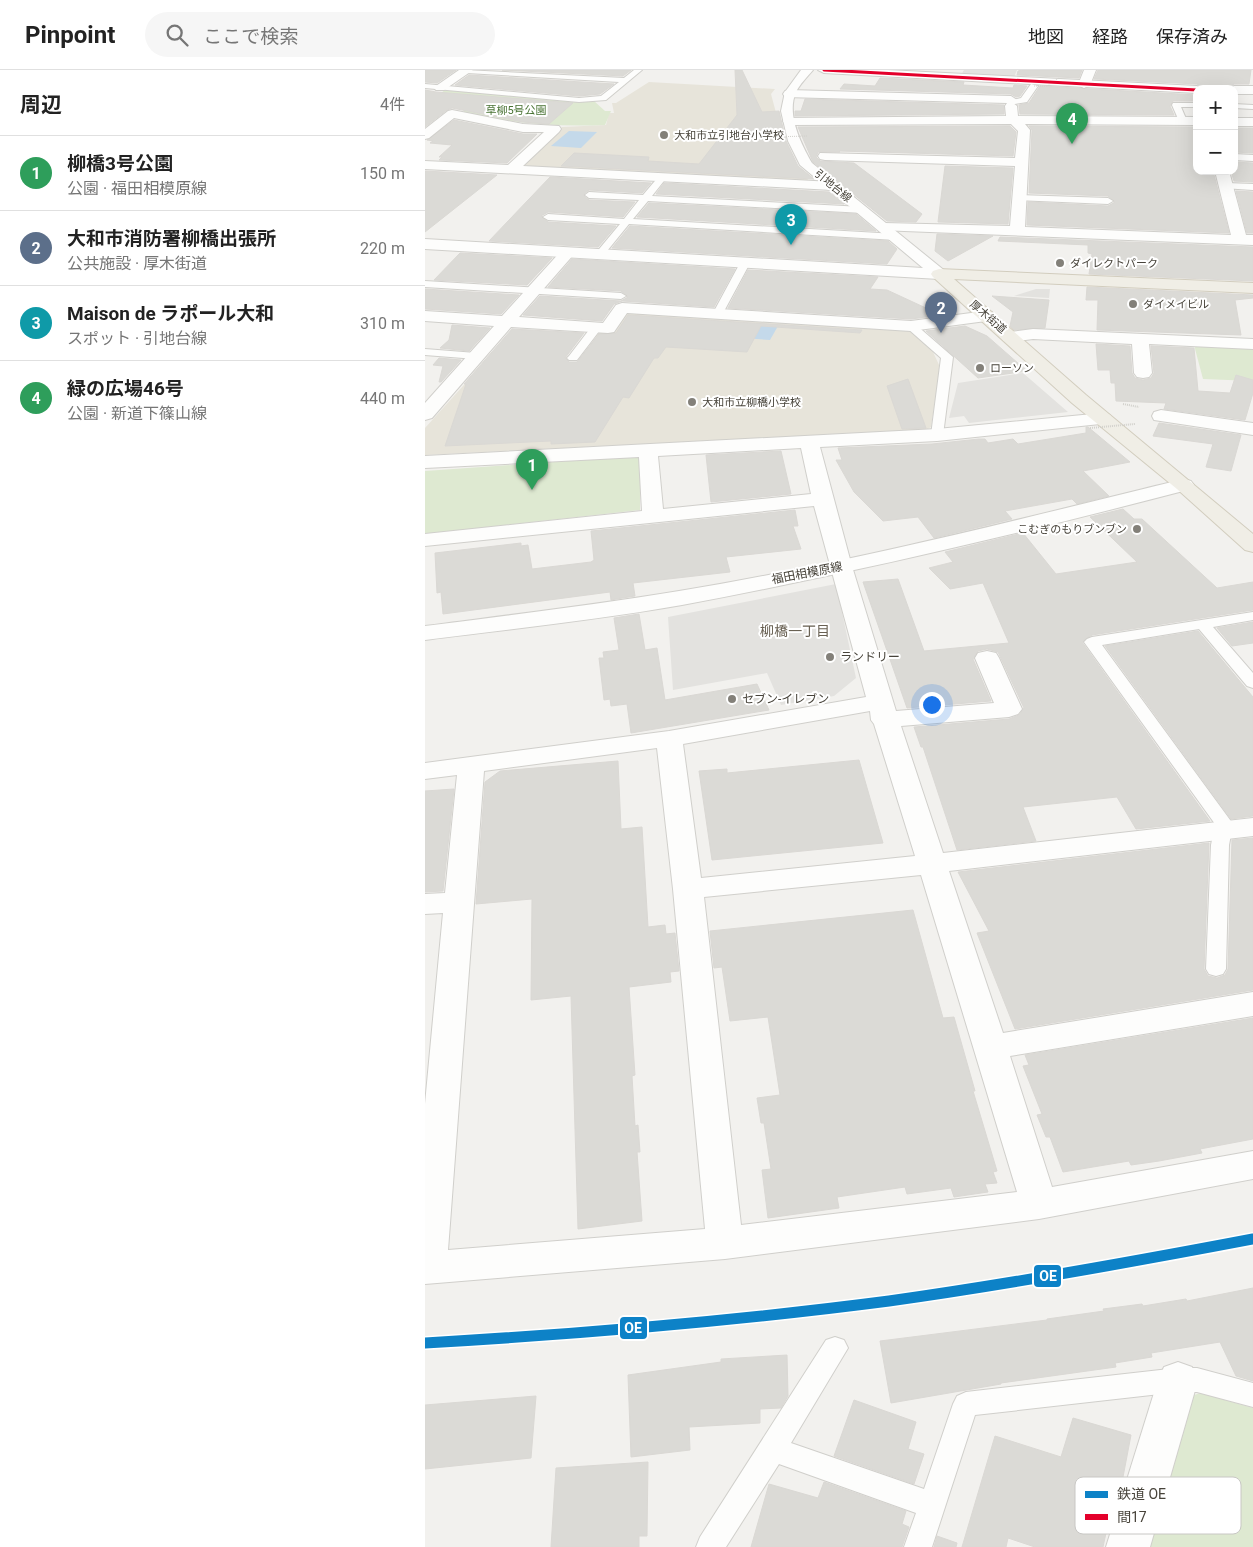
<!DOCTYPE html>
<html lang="ja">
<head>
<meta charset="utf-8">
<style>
  body { margin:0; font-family:Roboto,"Noto Sans JP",sans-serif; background:#f6f6f6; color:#222 }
  .controls { position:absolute; right:15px; top:15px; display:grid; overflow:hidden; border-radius:10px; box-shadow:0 5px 20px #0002 }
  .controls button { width:45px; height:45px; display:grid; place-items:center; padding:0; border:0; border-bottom:1px solid #e0e0e0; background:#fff; color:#222; font:25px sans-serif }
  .you { position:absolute; left:506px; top:634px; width:18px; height:18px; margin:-12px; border:4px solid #fff; border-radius:50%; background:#1a73e8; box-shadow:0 0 0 8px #1a73e833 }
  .badge { display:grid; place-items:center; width:32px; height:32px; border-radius:50%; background:#ea580c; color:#fff; font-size:16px; font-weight:700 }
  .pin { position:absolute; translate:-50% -41px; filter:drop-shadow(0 1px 2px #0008) }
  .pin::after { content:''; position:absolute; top:26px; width:18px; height:15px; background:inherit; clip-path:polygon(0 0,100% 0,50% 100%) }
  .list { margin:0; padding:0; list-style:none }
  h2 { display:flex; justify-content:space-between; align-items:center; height:65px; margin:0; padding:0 20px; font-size:21px }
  h2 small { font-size:16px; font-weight:400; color:#767676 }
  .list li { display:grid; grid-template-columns:32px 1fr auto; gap:15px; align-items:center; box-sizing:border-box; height:75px; padding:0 20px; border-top:1px solid #e0e0e0 }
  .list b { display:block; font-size:19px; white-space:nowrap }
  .list p { margin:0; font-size:16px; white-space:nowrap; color:#767676 }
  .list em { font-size:16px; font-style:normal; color:#767676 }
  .icon { flex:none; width:28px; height:28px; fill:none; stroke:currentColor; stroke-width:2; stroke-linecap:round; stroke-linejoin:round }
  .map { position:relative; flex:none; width:828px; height:1477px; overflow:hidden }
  header { display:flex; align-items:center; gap:30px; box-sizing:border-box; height:70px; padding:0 25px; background:#fff; border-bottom:1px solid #e0e0e0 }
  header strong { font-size:24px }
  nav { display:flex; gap:28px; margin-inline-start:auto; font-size:18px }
  .search { width:350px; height:45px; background:#f6f6f6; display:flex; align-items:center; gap:12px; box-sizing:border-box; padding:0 18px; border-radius:28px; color:#767676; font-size:19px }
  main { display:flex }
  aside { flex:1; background:#fff }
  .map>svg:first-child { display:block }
  .education { fill:#e7e4da }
  .green { fill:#dee9d1 }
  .parking { fill:#e3e2df }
  .water { fill:#c4d9ea }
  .building { fill:#dbdad6; stroke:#dad8d4 }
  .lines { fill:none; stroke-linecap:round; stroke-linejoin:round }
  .service-casing { stroke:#d0cfcb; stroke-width:2 }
  .minor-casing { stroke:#d0cfcb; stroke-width:2 }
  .tertiary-casing { stroke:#d0cfcb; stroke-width:2 }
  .primary-casing { stroke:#d2cdbe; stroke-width:2 }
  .path { stroke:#d2d1cc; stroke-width:2; stroke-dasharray:1 1; stroke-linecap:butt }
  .service { fill:#fdfdfc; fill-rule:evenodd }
  .minor { fill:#fdfdfc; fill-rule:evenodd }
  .tertiary { fill:#fdfdfc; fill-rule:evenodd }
  .primary { fill:#f0eee6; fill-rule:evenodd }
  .path-bridge-far1 { stroke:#d2d1cc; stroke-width:1; stroke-dasharray:1 1; stroke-linecap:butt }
  .path-bridge { stroke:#d2d1cc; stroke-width:2; stroke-dasharray:1 1; stroke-linecap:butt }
  .bus-1-casing { stroke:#fff; stroke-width:5 }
  .bus-1 { stroke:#e4002b; stroke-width:3 }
  .rail-1-casing { stroke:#fff; stroke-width:14 }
  .rail-1 { stroke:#0d82c7; stroke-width:11 }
  .poi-dot { fill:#838079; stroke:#fff; stroke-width:2 }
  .labels { text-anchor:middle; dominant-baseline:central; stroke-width:4; stroke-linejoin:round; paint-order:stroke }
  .far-park-label { font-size:11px; fill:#497334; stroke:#fff }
  .far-poi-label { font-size:11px; fill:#47433a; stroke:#fff; text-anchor:start }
  .far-street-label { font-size:11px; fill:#47433a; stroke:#fff }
  .street-label { font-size:12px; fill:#47433a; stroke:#fff }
  .poi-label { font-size:12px; fill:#47433a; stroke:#fff; text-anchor:start }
  .neighbourhood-label { font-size:14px; fill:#696153; stroke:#fff }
  .key { fill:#fff; stroke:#c8c7c4; stroke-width:1 }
  .key-label { font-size:14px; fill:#47433a }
  .line-badge { stroke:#fff; stroke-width:2 }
  .badge-label { font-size:14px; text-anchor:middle; font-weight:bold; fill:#fff }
</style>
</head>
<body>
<header>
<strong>Pinpoint</strong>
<div class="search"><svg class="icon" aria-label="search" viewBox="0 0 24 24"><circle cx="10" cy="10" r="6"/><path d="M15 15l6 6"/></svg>ここで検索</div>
<nav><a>地図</a><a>経路</a><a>保存済み</a></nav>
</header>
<main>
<aside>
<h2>周辺<small>4件</small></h2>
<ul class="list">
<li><span class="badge" style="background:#2e9e5b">1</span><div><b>柳橋3号公園</b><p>公園 · 福田相模原線</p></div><em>150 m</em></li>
<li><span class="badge" style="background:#5c6f8a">2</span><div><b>大和市消防署柳橋出張所</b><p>公共施設 · 厚木街道</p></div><em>220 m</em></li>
<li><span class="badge" style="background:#0f9aa8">3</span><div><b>Maison de ラポール大和</b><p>スポット · 引地台線</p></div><em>310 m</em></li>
<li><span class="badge" style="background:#2e9e5b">4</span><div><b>緑の広場46号</b><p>公園 · 新道下篠山線</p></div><em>440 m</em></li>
</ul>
</aside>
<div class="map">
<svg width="828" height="1477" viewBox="0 0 828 1477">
  <rect width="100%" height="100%" fill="#f2f1ee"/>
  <!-- education -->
  <g class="education">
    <path d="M224,12L350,19L346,24L365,95L386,112L104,98L100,95L137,57L181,55L184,43H189L187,33H191Z"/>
    <path d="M206,241L480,260L488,262L508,282L515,297L506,357L501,360L0,385V358L47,306L149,297L176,260L198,243Z"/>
  </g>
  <!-- green -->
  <g class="green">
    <path d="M20,20L154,32L169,31L180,41H186L180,55C129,57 89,53 40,44L35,33L5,31Z"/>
    <path d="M769,275L828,277V311L778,309Z"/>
    <path d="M215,386V440L0,464V401Z"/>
    <path d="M775,1323L828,1338V1477H721L761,1328Z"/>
  </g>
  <!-- parking -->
  <g class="parking">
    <path d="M539,0H592L589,7L536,5Z"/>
    <path d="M611,219H625L624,228L589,226Z"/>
    <path d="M598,303L643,342L544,353L539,346L524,348L533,313Z"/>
    <path d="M411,514L431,608L409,626L356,635L342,603L248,620L243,547Z"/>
  </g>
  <!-- water -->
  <g class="water">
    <path d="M144,61L172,62L156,78L126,76Z"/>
    <path d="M283,251L353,256L345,270L274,265Z"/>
  </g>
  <!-- building -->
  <g class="building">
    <path d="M0,0H31L12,13L0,12Z"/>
    <path d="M77,0H206L198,6Z"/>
    <path d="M310,0H317L337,42L354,41L361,71L373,96L389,109L136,96L149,83L224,87L223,91L274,94L312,45Z"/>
    <path d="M597,0H657L654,8L592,5L593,1Z"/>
    <path d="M673,0H826L824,14H809L802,19H779L772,14L669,9Z"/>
    <path d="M44,5L189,14L175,24L154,26L30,15Z"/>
    <path d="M455,8L539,12L538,15L588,18L589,15L602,16L595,26L591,27L586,24L415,19L419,14L450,16Z"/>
    <path d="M615,16L772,25V31H748L745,36L749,45L595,44L594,35L604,33Z"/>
    <path d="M0,20L11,22L148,33L124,54L98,52L27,38L22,40L0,57Z"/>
    <path d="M380,29L579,35V44L370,46V41H376Z"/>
    <path d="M29,50L98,64H112L82,93L14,90L17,87H14L27,75L5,73L8,71L2,70Z"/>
    <path d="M585,56L591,62L588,86L414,81L415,82H393L391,87L395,91L429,93L497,144L491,152L462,151L388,92L373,57Z"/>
    <path d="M604,56L772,57V101H788L804,163L602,155L603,132L683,136L690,132L683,126L604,123L607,60Z"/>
    <path d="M809,58H828V83L809,82Z"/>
    <path d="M809,92L828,93V112L809,111L806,101H809Z"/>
    <path d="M520,96L588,98L583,154L513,152Z"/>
    <path d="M0,101L72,105L0,162Z"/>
    <path d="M125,107L226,113L217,123L164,120L159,124V126L164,130L210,132L198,147L123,142L116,146L123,152L191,156L173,177L64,171Z"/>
    <path d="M239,113L404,122L419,134L231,124Z"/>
    <path d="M811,121L828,122V163H822Z"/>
    <path d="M224,133L431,144L451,161L212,147Z"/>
    <path d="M205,156L463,171L472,179L462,194L187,178Z"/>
    <path d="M512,164L568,166L523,191L510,181Z"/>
    <path d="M575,167L828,177V211L664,204L667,184L663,183V175L573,171Z"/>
    <path d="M35,183L127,188L102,215L9,210Z"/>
    <path d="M147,189L310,199L289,237L197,231L189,234L177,251L98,245L115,226L196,231L203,227L196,221L123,217Z"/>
    <path d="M323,200L453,207L445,219L462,220L516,245L486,249L303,238Z"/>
    <path d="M662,217L828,225V228L810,230L816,265L672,260L673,230H661Z"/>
    <path d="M0,219L94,225L76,244L0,239Z"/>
    <path d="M567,226L624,230L620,258L589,260L585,256L588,242Z"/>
    <path d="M203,245L437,260L435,263L336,256L322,282L241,277L233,288H229L204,328L198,327L170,372L126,374V371L20,376L41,314H39L87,259L159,263L140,288L144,292H152L174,264L191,263Z"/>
    <path d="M27,255L65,258L44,281L15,278L24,270Z"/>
    <path d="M540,256L562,266L602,301L553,308L501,261Z"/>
    <path d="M671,274L705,276L707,303L710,308L718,310L726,308L729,303L726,276L769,278L773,321L805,323L811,305L828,310V323L820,350L739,339L741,333L691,331L690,313H686L685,300H673Z"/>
    <path d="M14,288L36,290L16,312H14L18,296L8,295Z"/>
    <path d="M483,309L501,358L477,359L462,316Z"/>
    <path d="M734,353L816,365L806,401L781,397L788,374L728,366Z"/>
    <path d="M661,357H663L705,392L658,401L684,426L652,434L647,429L580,441L587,449L509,468L493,447L458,451L429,422L411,390H417L413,378L507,374L554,369H560L563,373L588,369L593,374L661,363Z"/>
    <path d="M356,381L366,424L286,432L281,385Z"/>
    <path d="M698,439L709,449H717L792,518L828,512V540L667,565L657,572L785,751L711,759L692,727L598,737L611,771L532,780L498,677H496L489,657L584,649L594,645L599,638L573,582L562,579L553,581L548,589L566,631L482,638L438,512L473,509L499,581L584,573L558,513L525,519L504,498L528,492L520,482L598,463L631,504L712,492L665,447Z"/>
    <path d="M370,440L373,456H368L376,479L301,487L305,502L208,513L210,526L191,529L186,530L185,522L18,544L16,522L12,523L10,483L96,473V476L103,475L107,499L166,492L169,490L166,461Z"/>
    <path d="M214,544L220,580L232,578L240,630L332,614L344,640L206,663L202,634L186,636L185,629L179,630L174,588H179L178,582L194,580L189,548Z"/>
    <path d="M828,552V573L807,576L792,558Z"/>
    <path d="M773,561L828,627V746L806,749L680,576Z"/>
    <path d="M434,690L458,773L287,790L274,701L302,699V703Z"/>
    <path d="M193,691L196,759L217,757L223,857L240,855L241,864L250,863L254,901L245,902L246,912L204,917L210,1005L207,1006L210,1056L213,1055L215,1082H212L217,1151L153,1159L146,926L106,930L107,829L51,834L60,712L75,701Z"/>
    <path d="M29,719L18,821L0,822V721Z"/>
    <path d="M828,768V920L590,959L552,863L564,861L533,802L784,773L779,899L783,906L792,908L800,905L803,899L807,770Z"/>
    <path d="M488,840L518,948L529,947L550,1021H548L572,1101L568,1102L572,1113L560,1114L563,1122L529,1127L526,1118L482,1124L480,1117L412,1127L414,1138L343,1148L337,1100L346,1099L339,1053H336L332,1028L355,1025L343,947L305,951L297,897L289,898L285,861Z"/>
    <path d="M828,948V1069L775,1079L777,1083L734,1091L706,1095L704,1091L638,1102L625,1067H621L612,1045L617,1044L598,996L604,995L600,985Z"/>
    <path d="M828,1218V1311L811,1306L795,1272L726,1283L727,1287L690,1293L691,1297L576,1313V1314L466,1333L455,1271L622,1250V1249L679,1241L678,1239L717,1234L718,1236L761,1229L762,1231Z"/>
    <path d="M362,1285L363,1326L356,1338L335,1339V1353L264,1357L265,1380L206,1387L203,1305L296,1292V1289Z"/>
    <path d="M111,1326L106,1388L0,1399V1335Z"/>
    <path d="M429,1330L491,1352L483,1379L499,1384L489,1414L409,1386Z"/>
    <path d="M648,1348L706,1365L694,1428L690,1441L686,1440L678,1477H610L583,1468L581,1477H537L570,1366L636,1387Z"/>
    <path d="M223,1392L222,1466H214V1477H126L131,1398Z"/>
    <path d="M399,1412L481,1441L477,1454L484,1457L477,1477H326L344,1414L393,1428Z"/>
    <path d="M512,1466L532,1473L531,1477H509Z"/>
  </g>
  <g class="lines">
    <defs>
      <g id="service">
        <path d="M39,0L199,8L209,0H217L181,30L154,32L0,18V14L154,28L176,26L194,12L42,3Z"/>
        <path d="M606,14L613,16L602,32L583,35V31L596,28Z"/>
        <path d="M748,33H772V37H756L762,51L758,53L754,51L747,35Z"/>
        <path d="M809,34L828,35V39L809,38Z"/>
        <path d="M809,84L828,85V91L809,90Z"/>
        <path d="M238,104L242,107L227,126L438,137L443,140L438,143L223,131L208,149L471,164L476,167L471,170L204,154L178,186L175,187L170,184L195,154L123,150L118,147L123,144L199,149L214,130L164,128L160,125L164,122L218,125L235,105Z"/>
        <path d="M801,113L828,114V120L798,118L797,116Z"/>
        <path d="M593,125L683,128L688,131L683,134L590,130L589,128Z"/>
        <path d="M320,190L325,193L297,245L296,247H288L287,245L315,193Z"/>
        <path d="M0,211L196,223L201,226L196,229L0,217Z"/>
        <path d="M486,253L490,254L528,287L518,365L512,369L506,365L516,288L482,258L481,256Z"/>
        <path d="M171,255L176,258L175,260L152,290H144L142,288L144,286L167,256Z"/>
        <path d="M0,279L51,283L57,286L51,289L0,285Z"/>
        <path d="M828,542V550L788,557L828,603V618L822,616L774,559L677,575L808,754L804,775L801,899L798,904L791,906L784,904L781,899L786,775L790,754L659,572L662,569L667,567Z"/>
        <path d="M410,1267L419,1270L423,1278L366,1373L499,1419L528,1334L532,1326L541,1322L753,1298H772L828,1313V1337L772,1322H753L550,1345L507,1477H479L491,1443L354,1394L301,1477H271L275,1467L401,1270Z"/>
      </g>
      <g id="minor">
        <path d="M34,0H48L19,20H11L9,18L11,16Z"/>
        <path d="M659,0H671L665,15L659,18L653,15Z"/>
        <path d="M364,20L586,26L592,30L588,33L592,36L593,46L772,47V55L600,54L605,60L600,157L806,165L790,101H804L821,165H828V175L454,160L452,157L454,154L459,153L585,156L590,96L400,90L395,89L393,86L395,83L590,88L593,61L586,54L364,55L360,54L358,51L360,48L581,46L580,36L582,33L360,27L358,24L360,21Z"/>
        <path d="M27,40L98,54L134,56L136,59L134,62L98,96L408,112L415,116L408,120L0,99V91L83,95L119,62H98L29,48L4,68L0,69V59L23,41Z"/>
        <rect x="809" y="48" width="19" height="8"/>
        <path d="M142,178L147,180L150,183L94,247L178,253L191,235L197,233L486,251L561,241L567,242L569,246L567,250L561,251L486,261L202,243L189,262L183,263L86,257L7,348L0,350V333L69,256L0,251V241L77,246L137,180Z"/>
        <path d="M608,259L828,269V279L724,274L727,303L724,307L718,308L712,307L709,303L707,274L608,269L585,272L579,271L576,267L579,263Z"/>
        <path d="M678,343L685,345L687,349L685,353L512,371L395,377L426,493L471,641L569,633L550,588L553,583L562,581L571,583L574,588L597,639L593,644L584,647L476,656L518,783L828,748V766L524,801L578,963L828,922V946L585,986L627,1117L828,1081V1109L614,1149L300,1189L0,1214V1034L18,843L0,844V824L20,823L32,705L0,709V693L244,661L441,627L389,436L0,476V464L217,441L214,387L0,398V386L512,359ZM376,378L386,424L238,439L233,386ZM445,641L446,650L449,654L490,786L276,808L258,674ZM232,678L248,819L280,1159L23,1180L59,701ZM496,805L592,1122L316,1155L279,827Z"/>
        <path d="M753,1292L767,1297L773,1310L725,1477H681L733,1310L739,1297Z"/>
      </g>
      <g id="tertiary">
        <path d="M376,0H388C382,7 375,14 371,22C361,44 376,74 387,93L520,201L522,204L520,207L514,209L0,179V169L498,198L375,95L363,71L356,41L360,22Z"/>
        <path d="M393,0H462L772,16L777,19H772V23L399,3Z"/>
        <path d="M809,16H828V24H809V19H804Z"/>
        <path d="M736,340L828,353V365L729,350L727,346L729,342Z"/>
        <path d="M759,409L766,411L769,415L766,419C598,463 428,503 257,535C172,550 86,559 0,570V556C85,545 170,535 254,521C424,493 592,450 759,409Z"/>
      </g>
      <path id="primary" d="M514,199L828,213V223L529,209L661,325L828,464V482L820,480L752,419L647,333L508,207L506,204L508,201Z"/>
    </defs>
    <!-- service casing -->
    <use href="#service" class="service-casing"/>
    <!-- minor casing -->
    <use href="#minor" class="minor-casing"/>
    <!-- tertiary casing -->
    <use href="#tertiary" class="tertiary-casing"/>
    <!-- primary casing -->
    <use href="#primary" class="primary-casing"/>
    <!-- path -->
    <path class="path" d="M698,334L714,337"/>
    <!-- service -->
    <use href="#service" class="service"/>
    <!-- minor -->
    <use href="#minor" class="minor"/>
    <!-- tertiary -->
    <use href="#tertiary" class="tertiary"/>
    <!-- primary -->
    <use href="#primary" class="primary"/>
    <!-- path-bridge-far1 -->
    <g class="path-bridge-far1">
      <path d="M609,16H622L634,8"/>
      <path d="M345,67L383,66"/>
    </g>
    <!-- path-bridge -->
    <path class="path-bridge" d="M665,358L710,354"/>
    <defs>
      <path id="bus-1" d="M399,0L772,20"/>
    </defs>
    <!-- bus-1 casing -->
    <use href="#bus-1" class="bus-1-casing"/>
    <!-- bus-1 -->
    <use href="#bus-1" class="bus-1"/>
    <defs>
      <path id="rail-1" d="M0,1273C155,1264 310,1251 464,1231C586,1214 707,1192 828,1169"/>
    </defs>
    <!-- rail-1 casing -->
    <use href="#rail-1" class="rail-1-casing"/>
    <!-- rail-1 -->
    <use href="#rail-1" class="rail-1"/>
  </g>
  <!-- markers -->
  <g class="poi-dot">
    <circle cx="239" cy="65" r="5"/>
    <circle cx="635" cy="193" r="5"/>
    <circle cx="708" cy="234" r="5"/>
    <circle cx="555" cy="298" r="5"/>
    <circle cx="267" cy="332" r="5"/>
    <circle cx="712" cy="459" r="5"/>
    <circle cx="405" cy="587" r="5"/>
    <circle cx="307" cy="629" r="5"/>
  </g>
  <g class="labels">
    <!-- far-park labels -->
    <g class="far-park-label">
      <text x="91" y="40">草柳5号公園</text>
    </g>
    <!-- far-poi labels -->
    <g class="far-poi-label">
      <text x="249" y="65">大和市立引地台小学校</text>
      <text x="645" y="193">ダイレクトパーク</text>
      <text x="718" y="234">ダイメイビル</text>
      <text x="565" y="298">ローソン</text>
      <text x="277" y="332">大和市立柳橋小学校</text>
      <text x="702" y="459" text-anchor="end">こむぎのもりブンブン</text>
    </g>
    <!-- far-street labels -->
    <g class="far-street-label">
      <text transform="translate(408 116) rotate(39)">引地台線</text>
      <text transform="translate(563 247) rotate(41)">厚木街道</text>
    </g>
    <!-- street labels -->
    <g class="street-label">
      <text transform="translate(382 503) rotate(-11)">福田相模原線</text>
    </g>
    <!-- poi labels -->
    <g class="poi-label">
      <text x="415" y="587">ランドリー</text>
      <text x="317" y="629">セブン-イレブン</text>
    </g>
    <!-- neighbourhood labels -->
    <g class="neighbourhood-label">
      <text x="370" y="561">柳橋一丁目</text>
    </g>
  </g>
  <!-- legend -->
  <rect x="650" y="1407" width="166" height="57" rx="8" class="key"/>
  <rect x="660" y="1421" width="23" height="7" fill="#0d82c7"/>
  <rect x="660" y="1444" width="23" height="6" fill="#e4002b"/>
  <g class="key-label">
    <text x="692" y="1429">鉄道 OE</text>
    <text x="692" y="1452">間17</text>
  </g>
  <g class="line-badge">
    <rect x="608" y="1194" width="29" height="24" rx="5" fill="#0d82c7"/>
    <rect x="194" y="1246" width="29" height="24" rx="5" fill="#0d82c7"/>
  </g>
  <g class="badge-label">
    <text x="623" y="1211">OE</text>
    <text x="208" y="1263">OE</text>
  </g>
</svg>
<div class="controls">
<button>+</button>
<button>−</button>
</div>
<div class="you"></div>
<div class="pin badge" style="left:107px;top:420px;background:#2e9e5b">1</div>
<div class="pin badge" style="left:516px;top:263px;background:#5c6f8a">2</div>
<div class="pin badge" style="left:366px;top:175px;background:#0f9aa8">3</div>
<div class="pin badge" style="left:647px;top:74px;background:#2e9e5b">4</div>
</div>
</main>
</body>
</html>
